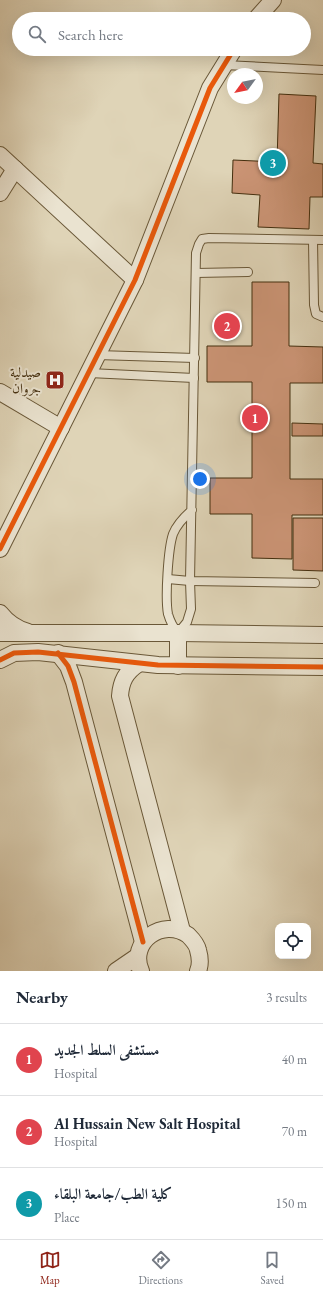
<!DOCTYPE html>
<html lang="en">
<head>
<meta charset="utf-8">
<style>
  body { margin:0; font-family:"EB Garamond",Amiri,serif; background:#f6f6f7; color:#1f2937 }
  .controls { position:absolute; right:12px; bottom:12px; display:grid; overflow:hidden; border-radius:8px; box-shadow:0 4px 16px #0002 }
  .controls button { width:36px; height:36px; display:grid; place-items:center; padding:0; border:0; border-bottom:1px solid #e0e1e3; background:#fff; color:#1f2937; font:20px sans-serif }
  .compass { position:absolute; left:227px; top:68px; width:36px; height:36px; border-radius:50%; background:#fff; box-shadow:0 4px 16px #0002; rotate:237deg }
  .you { position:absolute; left:200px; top:479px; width:14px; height:14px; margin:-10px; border:3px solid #fff; border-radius:50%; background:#1a73e8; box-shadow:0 0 0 6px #1a73e833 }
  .badge { display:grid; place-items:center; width:26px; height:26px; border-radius:50%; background:#8f2418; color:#fff; font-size:13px; font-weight:700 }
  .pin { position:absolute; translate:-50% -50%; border:2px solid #fff; box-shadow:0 1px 4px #0006 }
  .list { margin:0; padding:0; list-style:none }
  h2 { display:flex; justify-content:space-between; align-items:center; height:52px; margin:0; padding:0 16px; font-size:17px }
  h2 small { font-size:13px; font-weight:400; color:#747a83 }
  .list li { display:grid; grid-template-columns:26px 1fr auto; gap:12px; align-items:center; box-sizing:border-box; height:72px; padding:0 16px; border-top:1px solid #e0e1e3 }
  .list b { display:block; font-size:15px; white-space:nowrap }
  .list p { margin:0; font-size:13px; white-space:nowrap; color:#747a83 }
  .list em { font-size:13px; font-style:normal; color:#747a83 }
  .icon { flex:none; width:22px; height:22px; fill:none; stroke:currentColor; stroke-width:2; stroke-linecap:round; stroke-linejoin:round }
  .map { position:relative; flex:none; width:323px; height:971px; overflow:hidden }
  .search { position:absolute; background:#fff; box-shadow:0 4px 16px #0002; left:12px; right:12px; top:12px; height:44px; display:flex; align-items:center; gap:10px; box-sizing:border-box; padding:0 14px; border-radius:22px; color:#747a83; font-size:15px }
  .sheet { height:268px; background:#fff }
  nav { display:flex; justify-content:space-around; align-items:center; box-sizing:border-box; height:56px; border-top:1px solid #e0e1e3; background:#fff; font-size:11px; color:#747a83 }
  nav a { display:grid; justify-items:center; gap:2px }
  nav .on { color:#8f2418 }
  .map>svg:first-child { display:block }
  .building { fill:#cb9475; stroke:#432e0e }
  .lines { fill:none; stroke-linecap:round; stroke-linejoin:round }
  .lane-casing { stroke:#6a5838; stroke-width:10 }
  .street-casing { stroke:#6a5838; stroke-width:18 }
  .lane { stroke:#eae3d0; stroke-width:8 }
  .street { stroke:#eae3d0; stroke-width:16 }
  .cycleway-casing { stroke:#eae3d0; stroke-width:8 }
  .cycleway { stroke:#e8590c; stroke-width:5 }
  .labels { text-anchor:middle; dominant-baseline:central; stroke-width:4; stroke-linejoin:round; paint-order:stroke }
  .poi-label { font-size:14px; fill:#432e0e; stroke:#eae3d0; text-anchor:end }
</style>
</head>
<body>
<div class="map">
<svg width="323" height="971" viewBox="0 0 323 971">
  <rect width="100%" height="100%" fill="#dfd4b7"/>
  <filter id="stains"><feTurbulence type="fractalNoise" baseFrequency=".005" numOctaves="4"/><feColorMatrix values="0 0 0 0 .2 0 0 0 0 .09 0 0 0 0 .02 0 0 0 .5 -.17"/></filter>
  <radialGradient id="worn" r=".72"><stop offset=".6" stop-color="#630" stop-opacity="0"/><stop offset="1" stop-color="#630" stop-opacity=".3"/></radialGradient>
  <!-- building -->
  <g class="building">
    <path d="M279,94L316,96L313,163L323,164V197H310L309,229L258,227L260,195L232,193L233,160L277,162Z"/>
    <path d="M252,282H289V346L323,347V383H290V479H323V515H292V559L252,558V514H210V478H252V382H207V346H252Z"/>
    <path d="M292,423L323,424V436H292Z"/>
    <path d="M293,518H323V571L293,570Z"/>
  </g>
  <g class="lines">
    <defs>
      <g id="lane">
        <path d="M224,65L323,70"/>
        <path d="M313,240L314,305L316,314L323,317"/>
        <path d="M196,273L248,272"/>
        <path d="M97,355L195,358"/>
        <path d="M89,373L194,378"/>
        <path d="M192,510C184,517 177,524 173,534C168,549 165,598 168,614C170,621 173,627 178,633L187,622L191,609L190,581L196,253L199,244L202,239L209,238L323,240"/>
        <path d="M168,579L190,581L315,583"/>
      </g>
      <g id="street">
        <path d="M256,19L273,0"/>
        <path d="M0,155L135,280"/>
        <path d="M0,193L15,169"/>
        <path d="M0,392L61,428"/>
        <path d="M0,549L135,280L210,88L234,49"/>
        <path d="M0,613C7,622 17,629 28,632"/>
        <path d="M0,633H178L323,635"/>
        <path d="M178,633V666"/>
        <path d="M58,653L68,666L74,682L143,942"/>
        <path d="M0,660L14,653L38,652L158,665L323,667"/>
        <path d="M138,664C126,672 121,681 120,696L182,931"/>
        <path d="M116,971L138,956"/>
        <path d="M141,971C128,942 163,917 188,935C192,939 197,944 198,950C200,957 201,964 198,971"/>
      </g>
    </defs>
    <!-- lane casing -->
    <use href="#lane" class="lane-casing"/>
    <!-- street casing -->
    <use href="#street" class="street-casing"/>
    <!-- lane -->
    <use href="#lane" class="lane"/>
    <!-- street -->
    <use href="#street" class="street"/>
    <defs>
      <g id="cycleway">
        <path d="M0,549L135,280L210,88L234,49"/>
        <path d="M58,653L68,666L74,682L143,942"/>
        <path d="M0,660L14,653L38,652L158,665L323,667"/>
      </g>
    </defs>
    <!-- cycleway casing -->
    <use href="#cycleway" class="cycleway-casing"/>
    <!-- cycleway -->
    <use href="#cycleway" class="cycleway"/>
  </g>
  <!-- icons -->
  <defs>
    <symbol id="hospital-square" viewBox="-11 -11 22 22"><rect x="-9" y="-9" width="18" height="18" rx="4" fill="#8f2418" stroke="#eae3d0"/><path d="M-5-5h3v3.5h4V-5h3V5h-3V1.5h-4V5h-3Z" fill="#fff"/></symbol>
  </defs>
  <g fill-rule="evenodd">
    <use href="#hospital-square" x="44" y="369" width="22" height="22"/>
  </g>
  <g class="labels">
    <!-- poi labels -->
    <g class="poi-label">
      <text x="41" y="372">صيدلية<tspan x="41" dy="16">جروان</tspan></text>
    </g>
  </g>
  <rect width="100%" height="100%" filter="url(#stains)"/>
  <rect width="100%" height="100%" fill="url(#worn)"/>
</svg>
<div class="controls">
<button><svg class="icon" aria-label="locate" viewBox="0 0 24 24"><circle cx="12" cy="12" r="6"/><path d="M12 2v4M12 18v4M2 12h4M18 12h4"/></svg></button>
</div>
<svg class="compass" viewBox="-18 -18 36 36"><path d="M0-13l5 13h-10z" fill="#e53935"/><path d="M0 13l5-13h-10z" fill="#747a83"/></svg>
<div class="you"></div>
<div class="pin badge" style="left:255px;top:418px;background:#e0444e">1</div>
<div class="pin badge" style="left:227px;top:326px;background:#e0444e">2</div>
<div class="pin badge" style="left:273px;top:163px;background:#0f9aa8">3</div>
<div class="search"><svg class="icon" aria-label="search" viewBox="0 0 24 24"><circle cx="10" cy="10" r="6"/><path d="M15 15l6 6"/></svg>Search here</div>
</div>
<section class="sheet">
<h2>Nearby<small>3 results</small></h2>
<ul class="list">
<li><span class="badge" style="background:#e0444e">1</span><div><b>مستشفى السلط الجديد</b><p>Hospital</p></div><em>40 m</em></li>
<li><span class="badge" style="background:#e0444e">2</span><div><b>Al Hussain New Salt Hospital</b><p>Hospital</p></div><em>70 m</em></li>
<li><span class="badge" style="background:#0f9aa8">3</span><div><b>كلية الطب/جامعة البلقاء</b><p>Place</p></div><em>150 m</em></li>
</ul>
</section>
<nav>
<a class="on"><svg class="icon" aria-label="map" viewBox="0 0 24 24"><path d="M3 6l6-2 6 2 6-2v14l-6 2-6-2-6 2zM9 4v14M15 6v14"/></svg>Map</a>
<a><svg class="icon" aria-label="directions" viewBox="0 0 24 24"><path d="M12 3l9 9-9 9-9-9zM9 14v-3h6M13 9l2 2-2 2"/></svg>Directions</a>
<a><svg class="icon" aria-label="saved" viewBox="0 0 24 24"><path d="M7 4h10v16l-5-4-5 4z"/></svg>Saved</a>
</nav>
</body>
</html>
